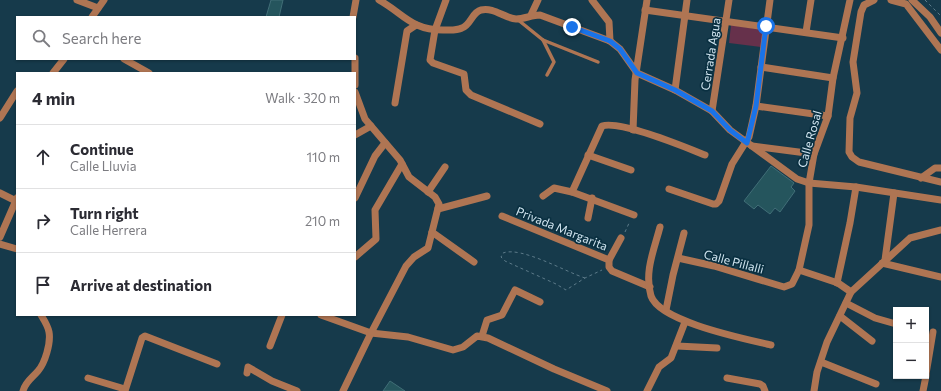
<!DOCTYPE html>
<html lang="en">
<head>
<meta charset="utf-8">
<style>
  body { margin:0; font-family:Commissioner,sans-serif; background:#f2f2f3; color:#2b2b33 }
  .controls { position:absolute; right:12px; bottom:12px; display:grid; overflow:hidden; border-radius:0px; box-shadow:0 1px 3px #0004 }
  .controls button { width:36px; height:36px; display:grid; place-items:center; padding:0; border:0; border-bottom:1px solid #e1e1e2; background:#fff; color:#2b2b33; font:20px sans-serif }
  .stop { position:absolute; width:12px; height:12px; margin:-9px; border:3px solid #1a73e8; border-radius:50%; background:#fff }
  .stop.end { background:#1a73e8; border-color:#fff; box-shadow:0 1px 4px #0008 }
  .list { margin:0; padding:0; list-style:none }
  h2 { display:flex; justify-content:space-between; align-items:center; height:52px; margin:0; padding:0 16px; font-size:17px }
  h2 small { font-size:13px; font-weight:400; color:#7c7c81 }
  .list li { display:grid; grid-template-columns:26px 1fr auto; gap:12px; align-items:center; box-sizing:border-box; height:64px; padding:0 16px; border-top:1px solid #e1e1e2 }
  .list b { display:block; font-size:15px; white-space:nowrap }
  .list p { margin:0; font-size:13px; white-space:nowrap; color:#7c7c81 }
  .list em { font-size:13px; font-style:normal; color:#7c7c81 }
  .icon { flex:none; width:22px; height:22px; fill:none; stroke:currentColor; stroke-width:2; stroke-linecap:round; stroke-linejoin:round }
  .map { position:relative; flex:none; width:941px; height:391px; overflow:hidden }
  .search { position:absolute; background:#fff; box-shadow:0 1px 3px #0004; left:16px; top:16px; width:340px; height:44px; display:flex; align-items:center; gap:10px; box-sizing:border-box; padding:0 14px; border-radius:0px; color:#7c7c81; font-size:15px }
  .panel { position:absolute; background:#fff; box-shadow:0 1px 3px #0004; left:16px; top:72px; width:340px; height:244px; border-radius:0px }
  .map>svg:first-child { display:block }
  .green { fill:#66314b }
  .building { fill:#25555d; stroke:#416e77 }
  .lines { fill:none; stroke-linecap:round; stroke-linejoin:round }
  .path { stroke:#5c7a89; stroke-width:1; stroke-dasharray:3 3; stroke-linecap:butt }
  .service { stroke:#af7553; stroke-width:3.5 }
  .minor { stroke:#af7553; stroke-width:7 }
  .route { stroke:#1a73e8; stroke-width:5 }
  .labels { text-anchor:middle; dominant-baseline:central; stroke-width:3.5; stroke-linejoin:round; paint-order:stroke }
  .street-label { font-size:12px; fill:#d2e6f1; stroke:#0a3041 }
</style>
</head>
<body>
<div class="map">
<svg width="941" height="391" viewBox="0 0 941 391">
  <rect width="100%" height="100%" fill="#163a4b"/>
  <!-- green -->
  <path class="green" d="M731,25L764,30L761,47L729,43Z"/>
  <!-- building -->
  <g class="building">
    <path d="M271,0H283L279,17H266Z"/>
    <path d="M771,166L794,183L791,187L795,191L780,212L775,208L770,214L758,205L754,209L744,201Z"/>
    <path d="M390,381L405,391H383Z"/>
  </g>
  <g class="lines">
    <!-- path -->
    <g class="path">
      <path d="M925,0L941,16"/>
      <path d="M625,232L630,221"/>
      <path d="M585,278C566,272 521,246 503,253L501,257L505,261L556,284L566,290L585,278L602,270"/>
    </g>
    <!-- service -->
    <g class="service">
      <path d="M517,19L543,40L598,62"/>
      <path d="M543,40L554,62L547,75"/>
    </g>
    <!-- minor -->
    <g class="minor">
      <path d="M77,0L98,8"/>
      <path d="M379,0C404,14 411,30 443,30C449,30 456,31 462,28C471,25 472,12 481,10C494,7 504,18 516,19C524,19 532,15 540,15L610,41L620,49L637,73L675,90L712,111L730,130L797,179L809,183L856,187L941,200"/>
      <path d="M446,0L435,30L430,60L433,63L464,74L466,90L471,95L540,124"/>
      <path d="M592,0L609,22L610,41"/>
      <path d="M874,0L864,5L861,12L853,62L857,93L850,118L849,152L852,157L859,162L941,182"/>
      <path d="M891,0L906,4L941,50"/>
      <path d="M912,0L930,17L941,33"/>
      <path d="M645,10L843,38"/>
      <path d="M531,15L538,0"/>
      <path d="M92,17L104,0"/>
      <path d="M353,17L356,0"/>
      <path d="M806,32L811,0"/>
      <path d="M355,58V85"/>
      <path d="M124,59L149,73"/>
      <path d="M761,67L833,78"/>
      <path d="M53,73L64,59"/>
      <path d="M675,90L687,0"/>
      <path d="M395,103L407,31L416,25"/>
      <path d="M756,106L828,116"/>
      <path d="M712,111L729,0"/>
      <path d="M0,118L17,91"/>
      <path d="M633,130L635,80L647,0"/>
      <path d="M355,135L371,126"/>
      <path d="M752,146L814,154"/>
      <path d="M588,155L631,170"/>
      <path d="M921,178L935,168H941"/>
      <path d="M669,189L713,204H716L719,201L732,164L749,137L756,106L770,0"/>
      <path d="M428,192L445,167"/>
      <path d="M0,193L16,201"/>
      <path d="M543,196L554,188L572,192"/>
      <path d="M355,198L375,156L385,143"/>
      <path d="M438,209L487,196"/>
      <path d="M634,215L572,192L602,126C620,120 685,147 705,155"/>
      <path d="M502,216L609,260V267L612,271L650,287"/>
      <path d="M588,218L592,198"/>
      <path d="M660,227C654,250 644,272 651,296C660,322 746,339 771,345"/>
      <path d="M432,232L474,262"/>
      <path d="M0,237L17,198"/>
      <path d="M0,244L17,249"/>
      <path d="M355,257L376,239L375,210L402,164"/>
      <path d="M678,258L714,266L784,287L792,284L799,270L809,225V183L814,154L828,116L833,78L850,0"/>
      <path d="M609,260L621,238"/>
      <path d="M885,260L894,193"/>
      <path d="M882,263L941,277"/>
      <path d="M799,270L838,283L851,292"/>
      <path d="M837,283L850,223L856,187"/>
      <path d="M846,303L875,318L896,324"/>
      <path d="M666,310L673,275L684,233"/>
      <path d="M321,315L371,333L408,337L453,350L463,347L477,336L488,338L554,369L607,391"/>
      <path d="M840,316L872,341"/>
      <path d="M482,336L487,320L502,315L515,290L540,302"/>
      <path d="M270,346L282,315"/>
      <path d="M677,346L717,348"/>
      <path d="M821,362L876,384"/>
      <path d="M247,373L248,367L272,381L297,391"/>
      <path d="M926,374L933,332"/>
      <path d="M88,378L125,389"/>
      <path d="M727,378L760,384L763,386L765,391"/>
      <path d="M23,391C25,382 32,378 38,371C45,363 51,343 49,332C48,326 44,320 41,315"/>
      <path d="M125,391L142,338L145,336L217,364"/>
      <path d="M343,391L371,333L406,266L414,257L428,248L439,204L435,197L409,177L400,160L365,119L355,92"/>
      <path d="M647,391L659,367L671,358L685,322"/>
      <path d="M814,391L817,372L827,342L851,292L910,238L941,230"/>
      <path d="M923,391L926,376"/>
    </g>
  </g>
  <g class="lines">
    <!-- route -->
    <path class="route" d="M572,27L610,41L620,49L637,73L675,90L712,111L730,130L747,143L756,106L766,26"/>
  </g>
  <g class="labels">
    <!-- street labels -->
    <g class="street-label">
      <text transform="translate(710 54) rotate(-81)">Cerrada Agua</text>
      <text transform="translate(809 139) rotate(-74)">Calle Rosal</text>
      <text transform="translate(562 228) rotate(22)">Privada Margarita</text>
      <text transform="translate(734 261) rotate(15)">Calle Pillalli</text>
    </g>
  </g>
</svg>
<div class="controls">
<button>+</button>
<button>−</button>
</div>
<div class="stop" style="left:766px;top:26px"></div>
<div class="stop end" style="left:572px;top:27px"></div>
<div class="search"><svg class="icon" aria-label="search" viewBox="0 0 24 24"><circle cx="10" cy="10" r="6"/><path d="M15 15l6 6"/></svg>Search here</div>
<section class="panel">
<h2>4 min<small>Walk · 320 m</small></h2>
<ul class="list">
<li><svg class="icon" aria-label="ahead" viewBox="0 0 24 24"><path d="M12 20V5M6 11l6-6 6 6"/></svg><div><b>Continue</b><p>Calle Lluvia</p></div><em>110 m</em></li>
<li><svg class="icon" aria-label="right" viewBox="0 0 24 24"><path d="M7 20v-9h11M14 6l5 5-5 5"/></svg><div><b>Turn right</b><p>Calle Herrera</p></div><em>210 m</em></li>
<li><svg class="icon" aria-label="arrive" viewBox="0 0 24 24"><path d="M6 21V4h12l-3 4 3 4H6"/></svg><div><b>Arrive at destination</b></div></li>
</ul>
</section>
</div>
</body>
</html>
